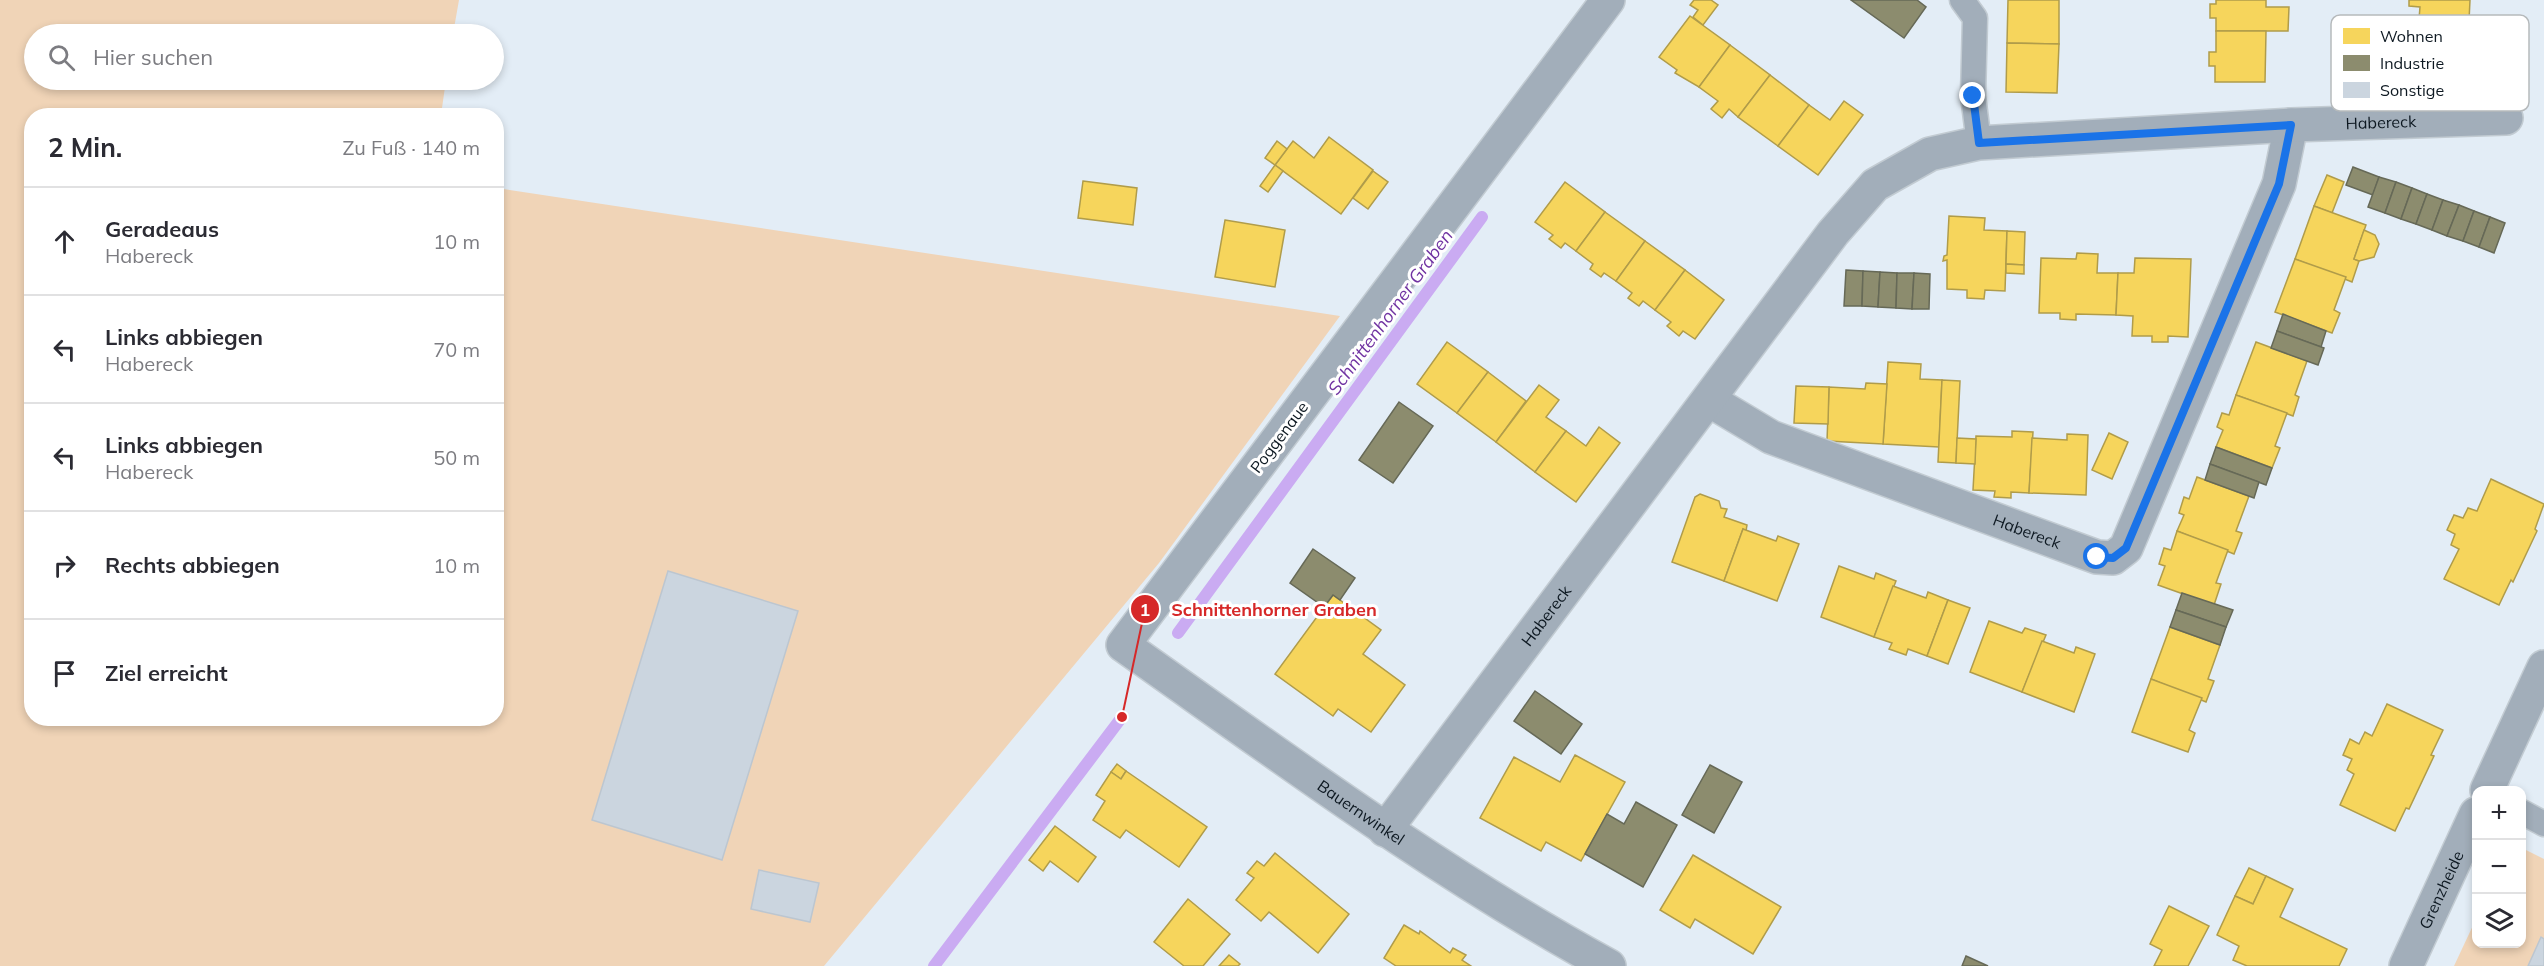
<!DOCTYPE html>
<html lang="de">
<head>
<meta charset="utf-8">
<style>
  body { margin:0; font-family:Mulish,sans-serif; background:#f7f7f7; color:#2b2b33 }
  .controls { position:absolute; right:18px; bottom:18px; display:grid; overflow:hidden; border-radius:12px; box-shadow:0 3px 9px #0003 }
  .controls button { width:54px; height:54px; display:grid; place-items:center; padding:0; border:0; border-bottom:2px solid #e1e1e2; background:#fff; color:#2b2b33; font:30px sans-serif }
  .stop { position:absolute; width:18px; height:18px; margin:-14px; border:4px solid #1a73e8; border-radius:50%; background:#fff }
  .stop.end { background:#1a73e8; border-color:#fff; box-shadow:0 2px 6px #0008 }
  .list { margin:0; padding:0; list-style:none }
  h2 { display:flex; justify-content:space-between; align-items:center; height:78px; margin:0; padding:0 24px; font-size:26px }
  h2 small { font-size:20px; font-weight:400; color:#7c7c81 }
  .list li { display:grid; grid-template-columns:39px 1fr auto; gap:18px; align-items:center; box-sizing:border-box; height:108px; padding:0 24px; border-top:2px solid #e1e1e2 }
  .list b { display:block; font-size:22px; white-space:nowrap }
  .list p { margin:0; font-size:20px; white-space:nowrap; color:#7c7c81 }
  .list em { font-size:20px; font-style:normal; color:#7c7c81 }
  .icon { flex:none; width:33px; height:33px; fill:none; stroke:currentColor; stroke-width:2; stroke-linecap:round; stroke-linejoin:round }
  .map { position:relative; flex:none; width:2544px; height:966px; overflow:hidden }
  .search { position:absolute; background:#fff; box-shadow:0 3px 9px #0003; left:24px; top:24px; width:480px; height:66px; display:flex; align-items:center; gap:15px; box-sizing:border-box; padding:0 21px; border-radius:33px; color:#7c7c81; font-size:22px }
  .panel { position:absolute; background:#fff; box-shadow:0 3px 9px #0003; left:24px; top:108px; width:480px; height:618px; border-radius:24px }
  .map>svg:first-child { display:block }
  .green { fill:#f0d4b7 }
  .homes { fill:#f6d55c; stroke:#b09c4a; stroke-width:1.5 }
  .industry { fill:#8c8c6e; stroke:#666957; stroke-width:1.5 }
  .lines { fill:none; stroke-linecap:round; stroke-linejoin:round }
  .stream { stroke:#caabf2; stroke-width:12 }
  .building { fill:#cbd5df; stroke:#bcc6d0; stroke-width:1.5 }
  .service-casing { stroke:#c2cbd2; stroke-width:27 }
  .minor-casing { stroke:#c2cbd2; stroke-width:36 }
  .service { stroke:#a2aeba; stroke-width:24 }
  .minor { stroke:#a2aeba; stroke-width:33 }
  .route { stroke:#1a73e8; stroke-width:8 }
  .labels { text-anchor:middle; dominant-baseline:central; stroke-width:6; stroke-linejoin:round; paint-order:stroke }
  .street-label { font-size:16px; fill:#0d1821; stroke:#fff }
  .water-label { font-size:18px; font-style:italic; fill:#7033a2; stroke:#fff }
  .key { fill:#fff; stroke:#b6babc; stroke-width:1.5 }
  .key-label { font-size:16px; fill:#0d1821 }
  .leader { fill:none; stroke:#d62828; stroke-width:2 }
  .callout-dot { fill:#d62828; stroke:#fff; stroke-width:2 }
  .mark-label { font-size:18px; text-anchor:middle; font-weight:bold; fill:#fff }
  .callout-label { font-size:18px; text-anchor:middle; font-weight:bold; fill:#d62828; stroke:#fff; stroke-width:6; stroke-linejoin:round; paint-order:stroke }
</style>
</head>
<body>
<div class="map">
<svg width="2544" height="966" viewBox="0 0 2544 966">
  <rect width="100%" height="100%" fill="#e3edf6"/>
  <!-- green -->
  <g class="green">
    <path d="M0,0H459L453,34H34V80H446L441,115L32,116V718H496L497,188L1340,316L1159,563L824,966H0Z"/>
    <path d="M2522,848L2544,859V966H2454L2476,919V944H2522Z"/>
  </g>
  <!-- homes -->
  <g class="homes">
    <path d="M1694,0H1711L1718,5L1703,25L1693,17L1698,10L1690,5Z"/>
    <path d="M2008,0H2059V44L2007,43Z"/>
    <path d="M2216,0H2266V7H2289L2288,31H2216V18H2210V4H2216Z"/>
    <path d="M2409,0H2470L2469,21L2419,19L2420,7L2409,6Z"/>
    <path d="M1690,16L1730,45L1699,87L1675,73L1677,70L1659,57Z"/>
    <path d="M2216,31H2266L2265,82H2215V66H2209V52H2216Z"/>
    <path d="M2007,43L2059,44L2057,93L2006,92Z"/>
    <path d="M1730,45L1770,75L1738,117L1729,109L1722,118L1711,109L1718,101L1699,87Z"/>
    <path d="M1770,75L1809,105L1778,146L1738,117Z"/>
    <path d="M1844,101L1863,115L1818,175L1778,146L1809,105L1830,120Z"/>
    <path d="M1329,137L1373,170L1341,214L1275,165L1293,141L1314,158Z"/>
    <path d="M1277,141L1287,149L1275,165L1265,158Z"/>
    <path d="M1275,165L1283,171L1268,192L1260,186Z"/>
    <path d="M1373,171L1388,182L1368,209L1353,198Z"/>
    <path d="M2327,175L2344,182L2332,213L2314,206Z"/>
    <path d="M1083,181L1137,188L1133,225L1078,218Z"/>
    <path d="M1565,182L1605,212L1576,251L1565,243L1561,248L1549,239L1553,235L1535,222Z"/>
    <path d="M2314,206L2366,225L2354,259L2359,261L2352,282L2295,259Z"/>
    <path d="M1605,212L1645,241L1616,281L1604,273L1601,277L1590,269L1593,264L1576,251Z"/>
    <path d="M1949,216L1985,218L1984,230L2007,231L2005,291L1985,290L1984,299L1967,298V290L1947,289V260L1943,261L1944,256L1947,255Z"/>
    <path d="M1225,220L1285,230L1275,287L1215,277Z"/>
    <path d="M2364,230L2375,235L2379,244L2374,257L2359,261L2354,259Z"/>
    <path d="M2007,231L2025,232L2024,265L2006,264Z"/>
    <path d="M1645,241L1685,270L1655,310L1643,301L1639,306L1628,298L1632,293L1616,281Z"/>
    <path d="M2077,253L2098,254L2097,273H2118L2116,315L2076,314V320L2060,319V313H2039L2041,258L2076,259Z"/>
    <path d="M2135,258L2191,259L2188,337L2168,336V342H2152V336H2132L2133,316L2116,315L2118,273H2134Z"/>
    <path d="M2295,259L2346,277L2334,310L2340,313L2332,333L2275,312Z"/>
    <path d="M2006,264L2024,265V274L2006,273Z"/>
    <path d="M1685,270L1724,300L1695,339L1683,331L1679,336L1667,326L1671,322L1655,310Z"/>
    <path d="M1447,342L1488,372L1457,413L1417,384Z"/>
    <path d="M2256,342L2307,361L2295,395L2299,397L2293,416L2236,395Z"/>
    <path d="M1888,362L1921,364L1920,379L1942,380L1939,447L1883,444Z"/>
    <path d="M1488,372L1526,401L1496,442L1457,413Z"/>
    <path d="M1942,380L1960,381L1956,463L1938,462Z"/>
    <path d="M1866,383L1887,384L1883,444L1827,441L1829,387L1865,389Z"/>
    <path d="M1539,385L1559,400L1546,417L1566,431L1535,472L1496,442Z"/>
    <path d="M1796,386L1829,387L1828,424L1794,423Z"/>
    <path d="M2236,395L2287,413L2275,446L2280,448L2272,468L2216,447L2223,430L2217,427L2222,413L2229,415Z"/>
    <path d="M1599,427L1620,443L1576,502L1535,472L1566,431L1586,446Z"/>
    <path d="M2012,431L2033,432L2029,493L2011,492V498L1994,497L1995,491L1973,490L1976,436L2012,437Z"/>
    <path d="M2109,433L2128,442L2112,479L2092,470Z"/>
    <path d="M2067,434L2088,435L2086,495L2029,493L2032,438L2067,440Z"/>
    <path d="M1957,438L1976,439L1975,464L1956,463Z"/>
    <path d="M2197,477L2249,496L2236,531L2242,533L2234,554L2177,531L2184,515L2179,513L2184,497L2189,499Z"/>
    <path d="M2491,479L2544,504L2535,529L2537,531L2513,582L2511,580L2499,605L2444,579L2459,549L2451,545L2455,534L2447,530L2454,515L2463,518L2468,508L2477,511Z"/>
    <path d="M1700,494L1719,501L1721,508L1727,509L1724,517L1747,525L1746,531L1743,529L1724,581L1672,562L1695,497Z"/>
    <path d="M1743,529L1776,541L1778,536L1799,544L1777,601L1724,581Z"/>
    <path d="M2177,531L2228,550L2216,583L2221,584L2214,605L2158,585L2165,566L2159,564L2164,548L2171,550Z"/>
    <path d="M1839,566L1874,579L1876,573L1896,581L1874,637L1821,617Z"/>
    <path d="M1893,586L1926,598L1928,592L1948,600L1927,656L1908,649L1906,655L1889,649L1892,643L1874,637Z"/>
    <path d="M1333,595L1381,630L1363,654L1405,685L1371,732L1338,709L1333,716L1275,674Z"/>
    <path d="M1948,600L1970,608L1948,664L1927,656Z"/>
    <path d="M1989,621L2022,633L2025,628L2046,635L2022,692L1970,672Z"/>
    <path d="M2170,627L2220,645L2208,679L2214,681L2206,702L2151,679Z"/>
    <path d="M2042,641L2074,653L2076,647L2095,654L2074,712L2022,692Z"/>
    <path d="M2151,679L2202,698L2189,730L2195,733L2188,752L2132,732Z"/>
    <path d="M2387,704L2443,730L2431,755L2434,756L2409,809L2406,808L2395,831L2340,805L2354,774L2347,770L2352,759L2343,755L2350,739L2359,744L2365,732L2372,736Z"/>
    <path d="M1575,755L1625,782L1581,861L1546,842L1541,851L1480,818L1514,757L1560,782Z"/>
    <path d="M1117,764L1126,771L1121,779L1111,772Z"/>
    <path d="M1126,771L1207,827L1179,867L1126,830L1120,838L1093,820L1105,801L1096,795L1111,772L1121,779Z"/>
    <path d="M1055,826L1096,857L1078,882L1050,861L1043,871L1029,860Z"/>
    <path d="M1275,853L1349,914L1318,953L1269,912L1261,921L1236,900L1254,878L1247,873L1257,861L1264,866Z"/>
    <path d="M1693,855L1781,907L1753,954L1695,919L1690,928L1660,910Z"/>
    <path d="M2249,868L2266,876L2253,904L2235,896Z"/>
    <path d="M2266,876L2293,889L2280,917L2347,949L2339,966H2247L2233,960L2239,946L2217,935L2235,896L2253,904Z"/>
    <path d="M1188,899L1230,934L1203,966H1184L1154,942Z"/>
    <path d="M2169,906L2209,926L2188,966H2154L2162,950L2150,944Z"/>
    <path d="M1404,925L1419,934L1420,931L1450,953L1453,948L1466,955L1462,960L1471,966H1396L1384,958Z"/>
    <path d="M1229,955L1240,964L1238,966H1219Z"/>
  </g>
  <!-- industry -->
  <g class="industry">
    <path d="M1851,0H1917L1926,7L1904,38Z"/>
    <path d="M2353,167L2379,177L2373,195L2346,185Z"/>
    <path d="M2379,177L2396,182L2385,213L2368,207Z"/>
    <path d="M2396,182L2412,188L2401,219L2385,213Z"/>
    <path d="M2412,188L2427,194L2416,224L2401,219Z"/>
    <path d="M2427,194L2443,200L2432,230L2416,224Z"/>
    <path d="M2443,200L2459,205L2447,236L2432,230Z"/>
    <path d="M2459,205L2474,211L2463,241L2447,236Z"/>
    <path d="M2474,211L2490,217L2479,247L2463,241Z"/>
    <path d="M2490,217L2505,223L2494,253L2479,247Z"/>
    <path d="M1846,270L1863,271L1862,306H1844Z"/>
    <path d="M1863,271L1880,272L1878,307L1862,306Z"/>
    <path d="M1880,272L1897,273L1896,308L1878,307Z"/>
    <path d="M1897,273H1914L1912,309L1896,308Z"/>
    <path d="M1914,273L1930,274L1929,309H1912Z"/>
    <path d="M2283,314L2326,331L2321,347L2277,331Z"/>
    <path d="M2277,331L2324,348L2318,365L2271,348Z"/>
    <path d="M1399,402L1433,426L1393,483L1359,460Z"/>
    <path d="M2216,447L2272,468L2266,485L2210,464Z"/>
    <path d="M2210,464L2259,482L2254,498L2205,480Z"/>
    <path d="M1313,549L1355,578L1340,600L1333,595L1324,607L1290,583Z"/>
    <path d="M2182,593L2233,610L2226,627L2176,610Z"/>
    <path d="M2176,610L2226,627L2220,645L2170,627Z"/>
    <path d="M1535,691L1582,724L1561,754L1514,721Z"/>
    <path d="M1710,765L1742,782L1714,833L1682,815Z"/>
    <path d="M1636,802L1677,825L1643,887L1585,854L1607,814L1624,824Z"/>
    <path d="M1966,956L1988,966H1962Z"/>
  </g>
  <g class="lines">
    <!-- stream -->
    <g class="stream">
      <path d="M1178,633L1482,217"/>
      <path d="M934,966L1122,717"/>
    </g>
  </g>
  <!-- building -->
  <g class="building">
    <path d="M668,571L798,611L722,860L592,820Z"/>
    <path d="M759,870L819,883L810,922L751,909Z"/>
    <path d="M2541,937L2544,939V966H2528Z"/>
  </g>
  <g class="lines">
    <defs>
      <g id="service">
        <path d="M1962,0L1975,18L1973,96L1979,143"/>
        <path d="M2522,812L2544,824"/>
      </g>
      <g id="minor">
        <path id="s1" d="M1608,0L1123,645C1282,757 1438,873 1609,966"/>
        <path id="s2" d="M1709,400L1771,437L2097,557L2113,558L2126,548L2279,184L2291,125"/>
        <path d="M2487,790L2544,667"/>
        <path id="s3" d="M1385,830L1833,233L1875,185L1930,154L1979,143L2291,125L2506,118"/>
        <path id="s4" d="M2406,966L2476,814"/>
      </g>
    </defs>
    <!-- service casing -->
    <use href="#service" class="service-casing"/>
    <!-- minor casing -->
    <use href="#minor" class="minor-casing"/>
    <!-- service -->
    <use href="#service" class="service"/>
    <!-- minor -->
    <use href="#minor" class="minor"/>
  </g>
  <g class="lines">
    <!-- route -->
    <path class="route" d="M1973,96L1979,143L2291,125L2279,184L2126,548L2113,558L2097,557"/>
  </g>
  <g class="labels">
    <!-- street labels -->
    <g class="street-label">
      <text stroke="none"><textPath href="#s3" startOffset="1326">Habereck</textPath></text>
      <text transform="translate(1279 437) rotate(-53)">Poggenaue</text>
      <text stroke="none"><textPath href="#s2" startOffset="345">Habereck</textPath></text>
      <text stroke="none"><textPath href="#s3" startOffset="268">Habereck</textPath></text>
      <text stroke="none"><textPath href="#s1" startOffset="1098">Bauernwinkel</textPath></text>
      <text stroke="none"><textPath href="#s4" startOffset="84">Grenzheide</textPath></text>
    </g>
    <!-- water labels -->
    <g class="water-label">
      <text transform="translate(1390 312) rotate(-54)">Schnittenhorner Graben</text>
    </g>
  </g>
  <!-- legend -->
  <rect x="2331" y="15" width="198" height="96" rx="9" class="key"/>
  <rect x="2343" y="28" width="27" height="16" fill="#f6d55c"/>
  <rect x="2343" y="55" width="27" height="16" fill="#8c8c6e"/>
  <rect x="2343" y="82" width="27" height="16" fill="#cbd5df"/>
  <g class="key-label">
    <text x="2380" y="42">Wohnen</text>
    <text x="2380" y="69">Industrie</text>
    <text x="2380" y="96">Sonstige</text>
  </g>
  <!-- callouts -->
  <path class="leader" d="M1122 717L1145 609"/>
  <g class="callout-dot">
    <circle cx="1122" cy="717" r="6"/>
    <circle cx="1145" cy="609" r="15"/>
  </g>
  <g class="mark-label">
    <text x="1145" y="616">1</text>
  </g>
  <g class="callout-label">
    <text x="1274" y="616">Schnittenhorner Graben</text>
  </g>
</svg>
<div class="controls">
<button>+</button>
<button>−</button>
<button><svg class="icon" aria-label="layers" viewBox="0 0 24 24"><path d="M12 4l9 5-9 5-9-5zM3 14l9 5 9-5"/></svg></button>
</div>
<div class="stop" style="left:2097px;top:557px"></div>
<div class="stop end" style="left:1973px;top:96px"></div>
<div class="search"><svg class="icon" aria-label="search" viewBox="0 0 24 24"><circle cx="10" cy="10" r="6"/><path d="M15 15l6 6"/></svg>Hier suchen</div>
<section class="panel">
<h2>2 Min.<small>Zu Fuß · 140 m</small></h2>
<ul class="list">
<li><svg class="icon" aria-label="ahead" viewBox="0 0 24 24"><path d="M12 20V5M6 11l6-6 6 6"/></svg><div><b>Geradeaus</b><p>Habereck</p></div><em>10 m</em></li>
<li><svg class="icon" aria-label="left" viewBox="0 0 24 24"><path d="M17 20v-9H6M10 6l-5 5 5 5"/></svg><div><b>Links abbiegen</b><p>Habereck</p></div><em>70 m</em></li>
<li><svg class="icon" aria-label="left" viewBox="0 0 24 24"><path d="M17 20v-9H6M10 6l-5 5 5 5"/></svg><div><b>Links abbiegen</b><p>Habereck</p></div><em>50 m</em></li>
<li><svg class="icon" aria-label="right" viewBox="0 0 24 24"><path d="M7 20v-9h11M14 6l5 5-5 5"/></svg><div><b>Rechts abbiegen</b></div><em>10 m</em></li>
<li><svg class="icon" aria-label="arrive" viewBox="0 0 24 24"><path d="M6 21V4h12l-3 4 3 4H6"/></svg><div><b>Ziel erreicht</b></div></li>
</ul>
</section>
</div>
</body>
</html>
